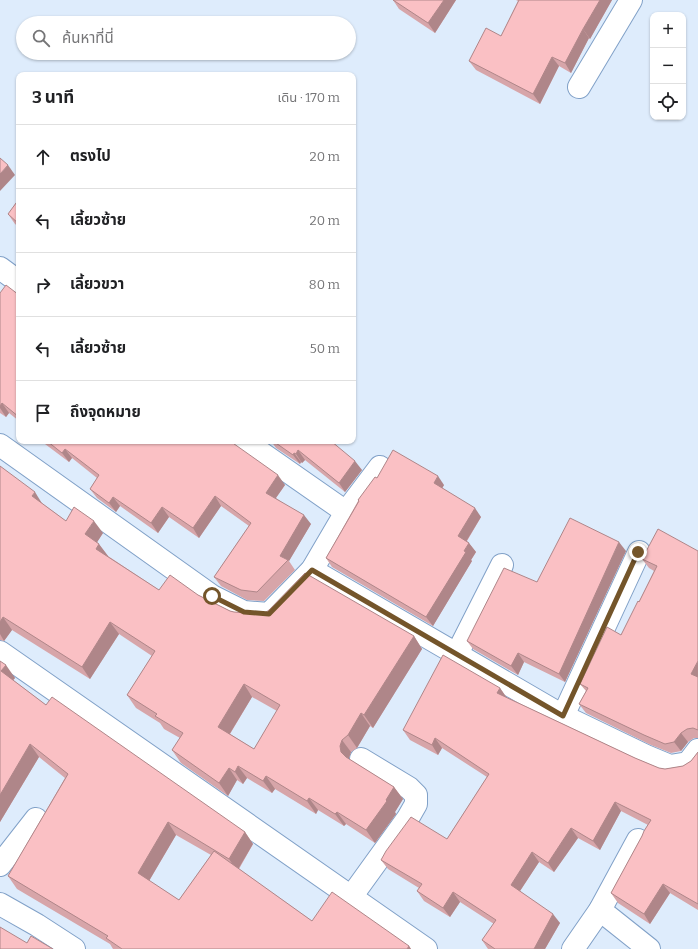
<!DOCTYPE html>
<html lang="th">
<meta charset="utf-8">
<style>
:root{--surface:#fff;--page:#f6f6f6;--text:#202124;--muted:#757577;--line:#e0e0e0}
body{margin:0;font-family:Bitter,"Noto Sans Thai",serif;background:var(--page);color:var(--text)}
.controls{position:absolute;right:12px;top:12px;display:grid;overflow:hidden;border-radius:8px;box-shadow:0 1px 3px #0004}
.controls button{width:36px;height:36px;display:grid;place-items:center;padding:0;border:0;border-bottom:1px solid var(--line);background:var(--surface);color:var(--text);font:20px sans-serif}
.stop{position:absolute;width:12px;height:12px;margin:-9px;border:3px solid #74552a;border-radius:50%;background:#fff}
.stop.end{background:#74552a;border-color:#fff;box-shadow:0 1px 4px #0008}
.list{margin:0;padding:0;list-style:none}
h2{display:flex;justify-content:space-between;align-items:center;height:52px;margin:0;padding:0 16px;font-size:17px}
h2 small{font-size:13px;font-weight:400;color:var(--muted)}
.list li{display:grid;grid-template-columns:26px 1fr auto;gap:12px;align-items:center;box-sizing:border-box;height:64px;padding:0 16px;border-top:1px solid var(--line)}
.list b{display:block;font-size:15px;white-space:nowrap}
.list em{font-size:13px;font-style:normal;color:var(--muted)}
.icon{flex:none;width:22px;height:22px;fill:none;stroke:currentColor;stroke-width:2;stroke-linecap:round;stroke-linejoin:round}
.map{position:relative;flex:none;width:698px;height:949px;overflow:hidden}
.search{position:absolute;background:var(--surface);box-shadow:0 1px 3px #0004;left:16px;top:16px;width:340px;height:44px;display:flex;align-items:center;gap:10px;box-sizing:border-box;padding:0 14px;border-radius:22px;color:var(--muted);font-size:15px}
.panel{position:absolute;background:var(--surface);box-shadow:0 1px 3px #0004;left:16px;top:72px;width:340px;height:372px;border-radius:8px}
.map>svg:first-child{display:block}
</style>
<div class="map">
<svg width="698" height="949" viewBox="0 0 698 949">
<rect width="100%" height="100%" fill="#deecfc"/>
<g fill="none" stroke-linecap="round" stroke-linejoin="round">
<g stroke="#81a1c8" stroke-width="24">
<g id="minor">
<path d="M 579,87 L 631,0"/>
<path d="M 0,268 L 19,282"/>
<path d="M 244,441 L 346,512"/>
<path d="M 0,445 L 212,596 L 244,612 L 269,614 L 312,570 L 346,512 L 380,467"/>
<path d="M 312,570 L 563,716 L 646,756 L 670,766 L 688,763 L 698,750"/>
<path d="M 0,652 L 426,949"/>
<path d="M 457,654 L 502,565"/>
<path d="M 563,716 L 639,552"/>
<path d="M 0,865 L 36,819"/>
<path d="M 351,897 L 408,818 L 416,804 L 416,795 L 409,788 L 361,759"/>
<path d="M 0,904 L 37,925 L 74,949"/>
<path d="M 600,910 L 649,949"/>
<path d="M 573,949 L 600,910 L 638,840"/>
</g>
</g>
<use href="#minor" stroke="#fff" stroke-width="22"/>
</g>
<g fill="#d7a5a9" fill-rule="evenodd">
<path d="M 393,0 L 456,0 L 435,33 L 399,9 Z"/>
<path d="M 516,0 L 612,0 L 590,39 L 589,38 L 571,73 L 559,66 L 540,104 L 476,70 L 469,61 L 501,36 L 518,1 Z"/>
<path d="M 19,199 L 19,227 L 15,224 L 8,214 Z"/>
<path d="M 0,293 L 19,295 L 19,421 L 9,413 L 6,417 L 0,413 Z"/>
<path d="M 41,441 L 230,441 L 285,485 L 276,498 L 311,524 L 289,561 L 295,570 L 264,601 L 247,600 L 221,586 L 214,577 L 249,526 L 221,506 L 199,538 L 169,517 L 158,533 L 120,506 L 116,512 L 97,498 L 90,489 L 97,478 L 72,458 L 69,462 Z"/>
<path d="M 271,441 L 331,441 L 362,470 L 345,492 L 305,460 L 302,463 L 301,462 L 300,464 L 276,448 Z"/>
<path d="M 0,466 L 43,504 L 66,521 L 103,533 L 97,542 L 108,556 L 159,590 L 198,595 L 230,611 L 234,612 L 414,636 L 422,649 L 373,728 L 370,726 L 357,748 L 351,752 L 349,758 L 349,759 L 394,787 L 403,799 L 395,812 L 396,814 L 375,843 L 346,824 L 344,826 L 318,810 L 316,814 L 275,789 L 272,793 L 247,778 L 243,784 L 237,780 L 228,796 L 181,763 L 172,750 L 180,738 L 164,729 L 160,723 L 136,708 L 127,695 L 152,656 L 119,634 L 90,679 L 12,630 L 4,641 L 0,640 ZM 252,697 L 277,711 L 254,749 L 230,734 Z"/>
<path d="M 377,478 L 444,485 L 442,488 L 481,517 L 467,541 L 476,552 L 471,560 L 472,561 L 433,626 L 332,567 L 326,558 L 358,501 L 358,500 Z"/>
<path d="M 626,551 L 565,682 L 524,662 L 518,675 L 473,649 L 467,641 L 537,582 Z"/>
<path d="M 698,551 L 698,738 L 694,738 L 688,742 L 681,751 L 671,753 L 651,745 L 586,713 L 579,704 L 586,691 L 580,684 L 621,635 L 639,602 L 654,571 L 649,568 L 642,559 Z"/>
<path d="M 0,661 L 15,678 L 13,680 L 46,705 L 245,832 L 253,844 L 239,869 L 312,921 L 409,946 L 411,949 L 113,949 L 110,944 L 17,889 L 8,876 L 65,778 L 39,757 L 0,822 ZM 176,835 L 211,855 L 179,900 L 149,881 Z"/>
<path d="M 500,688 L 506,697 L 635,758 L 659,768 L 665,769 L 683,766 L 691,761 L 698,752 L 698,910 L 670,893 L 650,924 L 618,903 L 611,893 L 642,836 L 648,825 L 621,811 L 600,850 L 578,838 L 554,872 L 539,862 L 520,891 L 560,923 L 545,949 L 488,949 L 482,940 L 494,924 L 460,902 L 450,917 L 424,901 L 417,891 L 419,888 L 388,869 L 381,860 L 447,839 L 487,777 L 442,748 L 438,755 L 410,740 L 403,730 Z"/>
</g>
<g fill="#af8689">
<path d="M 444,0 L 456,0 L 435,33 L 428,23 Z"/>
<path d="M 600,0 L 612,0 L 590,39 L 583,29 Z"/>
<path d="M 583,29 L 589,38 L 571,73 L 565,63 Z"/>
<path d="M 552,57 L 559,66 L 540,104 L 533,94 Z"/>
<path d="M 8,165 L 15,175 L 0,191 L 0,174 Z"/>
<path d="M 2,403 L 9,413 L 6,417 L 0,408 L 0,406 Z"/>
<path d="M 65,449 L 72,458 L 69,462 L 62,453 Z"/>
<path d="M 298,450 L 305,460 L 302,463 L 296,454 Z"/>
<path d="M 294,453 L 301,462 L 300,464 L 293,455 Z"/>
<path d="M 355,461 L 362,470 L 345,492 L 339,483 Z"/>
<path d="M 278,475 L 285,485 L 273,502 L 266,493 Z"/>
<path d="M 438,476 L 444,485 L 440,492 L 434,483 Z"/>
<path d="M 35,492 L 43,505 L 32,496 Z"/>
<path d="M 215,496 L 221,506 L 199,538 L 193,528 Z"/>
<path d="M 113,497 L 120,506 L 116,512 L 109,503 Z"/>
<path d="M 162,507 L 169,517 L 158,533 L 151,523 Z"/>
<path d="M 475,508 L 481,517 L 464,545 L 458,536 Z"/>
<path d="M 304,515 L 311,524 L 289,561 L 288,560 L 280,556 Z"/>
<path d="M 94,521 L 103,533 L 94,547 L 85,534 Z"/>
<path d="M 619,542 L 626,551 L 565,682 L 559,674 Z"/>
<path d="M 469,543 L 476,552 L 471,560 L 472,561 L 433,626 L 426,617 Z"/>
<path d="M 99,544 L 108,556 L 105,561 L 96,549 Z"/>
<path d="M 3,617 L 12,630 L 4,641 L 0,634 L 0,622 Z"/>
<path d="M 110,622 L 119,634 L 90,679 L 82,667 Z"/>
<path d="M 414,636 L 422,649 L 373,728 L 364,715 Z"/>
<path d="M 518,653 L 524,662 L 518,675 L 511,666 Z"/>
<path d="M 698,661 L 698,683 L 691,674 Z"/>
<path d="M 6,665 L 15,678 L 10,684 L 1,671 Z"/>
<path d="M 244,684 L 252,697 L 226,740 L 218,727 Z"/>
<path d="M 500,688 L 507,698 L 497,693 Z"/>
<path d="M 361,713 L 370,726 L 357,748 L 348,735 Z"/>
<path d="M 681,733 L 688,742 L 681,751 L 674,742 Z"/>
<path d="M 435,738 L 442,748 L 438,755 L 432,745 Z"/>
<path d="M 342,740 L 351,752 L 349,758 L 350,765 L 341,752 L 340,746 Z"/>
<path d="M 30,744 L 39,757 L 0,822 L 0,795 Z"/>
<path d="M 238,766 L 247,778 L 243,784 L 235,772 Z"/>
<path d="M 229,768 L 237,780 L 228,796 L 219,783 Z"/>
<path d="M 266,776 L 275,789 L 272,793 L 263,781 Z"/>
<path d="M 394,787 L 403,799 L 395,812 L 396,814 L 375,843 L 366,830 Z"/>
<path d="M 309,798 L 318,810 L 316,814 L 307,801 Z"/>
<path d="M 615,802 L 621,811 L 600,850 L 593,841 Z"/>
<path d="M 337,812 L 346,824 L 344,826 L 335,814 Z"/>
<path d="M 168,822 L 176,835 L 146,886 L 138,873 Z"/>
<path d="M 571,828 L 578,838 L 554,872 L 548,863 Z"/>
<path d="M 245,832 L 253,844 L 237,871 L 229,859 Z"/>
<path d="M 532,852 L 539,862 L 518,894 L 511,885 Z"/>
<path d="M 663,884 L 670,893 L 650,924 L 644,914 Z"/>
<path d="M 453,892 L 460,902 L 450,917 L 443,908 Z"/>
<path d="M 553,914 L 560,923 L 545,949 L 534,949 Z"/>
<path d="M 409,946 L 411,949 L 407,949 Z"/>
</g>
<g fill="#fac0c4" stroke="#af8689" fill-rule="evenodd">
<path d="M 393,0 L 444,0 L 428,23 Z"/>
<path d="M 519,0 L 600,0 L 583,29 L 565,63 L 552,57 L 533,94 L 469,61 L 486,28 L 501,36 Z"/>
<path d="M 0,158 L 8,165 L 0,174 Z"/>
<path d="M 19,199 L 19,224 L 8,214 Z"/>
<path d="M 6,285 L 19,295 L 19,417 L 2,403 L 0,406 L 0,293 Z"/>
<path d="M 47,441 L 230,441 L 278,475 L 266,493 L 304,515 L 280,556 L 288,560 L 257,592 L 241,590 L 214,577 L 251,523 L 215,496 L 193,528 L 162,507 L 151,523 L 113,497 L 109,503 L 90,489 L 99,475 L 65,449 L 62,453 Z"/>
<path d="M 273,441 L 331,441 L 355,461 L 339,483 L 298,450 L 296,454 L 294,453 L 293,455 Z"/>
<path d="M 393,450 L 438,476 L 434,483 L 475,508 L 458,536 L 469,543 L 464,551 L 466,552 L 426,617 L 326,558 L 359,501 L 358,500 L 375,477 L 377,478 Z"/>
<path d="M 0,466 L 35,492 L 32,496 L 66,521 L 74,507 L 94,521 L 85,534 L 99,544 L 96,549 L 159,590 L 170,575 L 198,595 L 230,611 L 234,612 L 260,614 L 265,613 L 269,610 L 305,573 L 414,636 L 364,715 L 361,713 L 348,735 L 342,740 L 340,746 L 341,752 L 346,757 L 394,787 L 386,800 L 387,801 L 366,830 L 337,812 L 335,814 L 309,798 L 307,801 L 266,776 L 263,781 L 238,766 L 235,772 L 229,768 L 219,783 L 172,750 L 183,733 L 155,716 L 157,714 L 127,695 L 155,651 L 110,622 L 82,667 L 3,617 L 0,622 ZM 244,684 L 280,705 L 254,749 L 218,727 Z"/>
<path d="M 570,518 L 619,542 L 559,674 L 518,653 L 511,666 L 467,641 L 504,568 L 537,582 Z"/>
<path d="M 658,529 L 698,551 L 698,661 L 691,674 L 698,677 L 698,730 L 693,728 L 687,729 L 681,733 L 674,742 L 665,744 L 644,735 L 579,704 L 588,688 L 580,684 L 607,627 L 621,635 L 638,601 L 639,602 L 657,566 L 642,559 Z"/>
<path d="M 443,655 L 500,688 L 497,693 L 635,758 L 659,768 L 665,769 L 683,766 L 691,761 L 698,752 L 698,904 L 663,884 L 644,914 L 611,893 L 642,836 L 644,831 L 651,820 L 615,802 L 593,841 L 571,828 L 548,863 L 532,852 L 511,885 L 553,914 L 534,949 L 495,949 L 482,940 L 496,920 L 453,892 L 443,908 L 417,891 L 422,884 L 381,860 L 386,851 L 411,817 L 447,839 L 489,774 L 435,738 L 432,745 L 403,730 Z"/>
<path d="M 0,661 L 6,665 L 1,671 L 46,705 L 52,697 L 245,832 L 229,859 L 168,822 L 138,873 L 179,900 L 214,851 L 312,921 L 332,892 L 409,946 L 407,949 L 122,949 L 106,938 L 108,936 L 8,876 L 68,774 L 30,744 L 0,795 Z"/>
<path d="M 0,927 L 27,943 L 31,936 L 53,949 L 0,949 Z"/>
</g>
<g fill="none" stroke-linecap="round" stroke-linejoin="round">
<path stroke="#74552a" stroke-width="5" d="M 212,596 L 244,612 L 269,614 L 312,570 L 563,716 L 638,552"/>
</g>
</svg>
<div class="controls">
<button>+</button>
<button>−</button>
<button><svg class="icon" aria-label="locate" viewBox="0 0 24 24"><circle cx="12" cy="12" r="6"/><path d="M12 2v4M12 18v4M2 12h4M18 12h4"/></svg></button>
</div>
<div class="stop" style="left:212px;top:596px"></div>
<div class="stop end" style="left:638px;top:552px"></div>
<div class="search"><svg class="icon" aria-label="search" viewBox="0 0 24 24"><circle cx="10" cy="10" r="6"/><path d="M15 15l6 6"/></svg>ค้นหาที่นี่</div>
<section class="panel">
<h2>3 นาที<small>เดิน · 170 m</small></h2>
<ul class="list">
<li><svg class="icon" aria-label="ahead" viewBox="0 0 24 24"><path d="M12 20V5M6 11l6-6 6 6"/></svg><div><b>ตรงไป</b></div><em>20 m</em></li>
<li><svg class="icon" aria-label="left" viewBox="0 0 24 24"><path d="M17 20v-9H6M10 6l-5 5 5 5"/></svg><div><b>เลี้ยวซ้าย</b></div><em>20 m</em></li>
<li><svg class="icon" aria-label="right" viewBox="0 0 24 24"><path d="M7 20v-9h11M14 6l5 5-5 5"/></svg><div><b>เลี้ยวขวา</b></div><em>80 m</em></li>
<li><svg class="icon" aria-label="left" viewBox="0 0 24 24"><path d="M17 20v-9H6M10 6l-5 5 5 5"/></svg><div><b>เลี้ยวซ้าย</b></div><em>50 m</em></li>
<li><svg class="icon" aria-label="arrive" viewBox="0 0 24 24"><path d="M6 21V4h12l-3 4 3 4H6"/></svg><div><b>ถึงจุดหมาย</b></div></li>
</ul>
</section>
</div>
